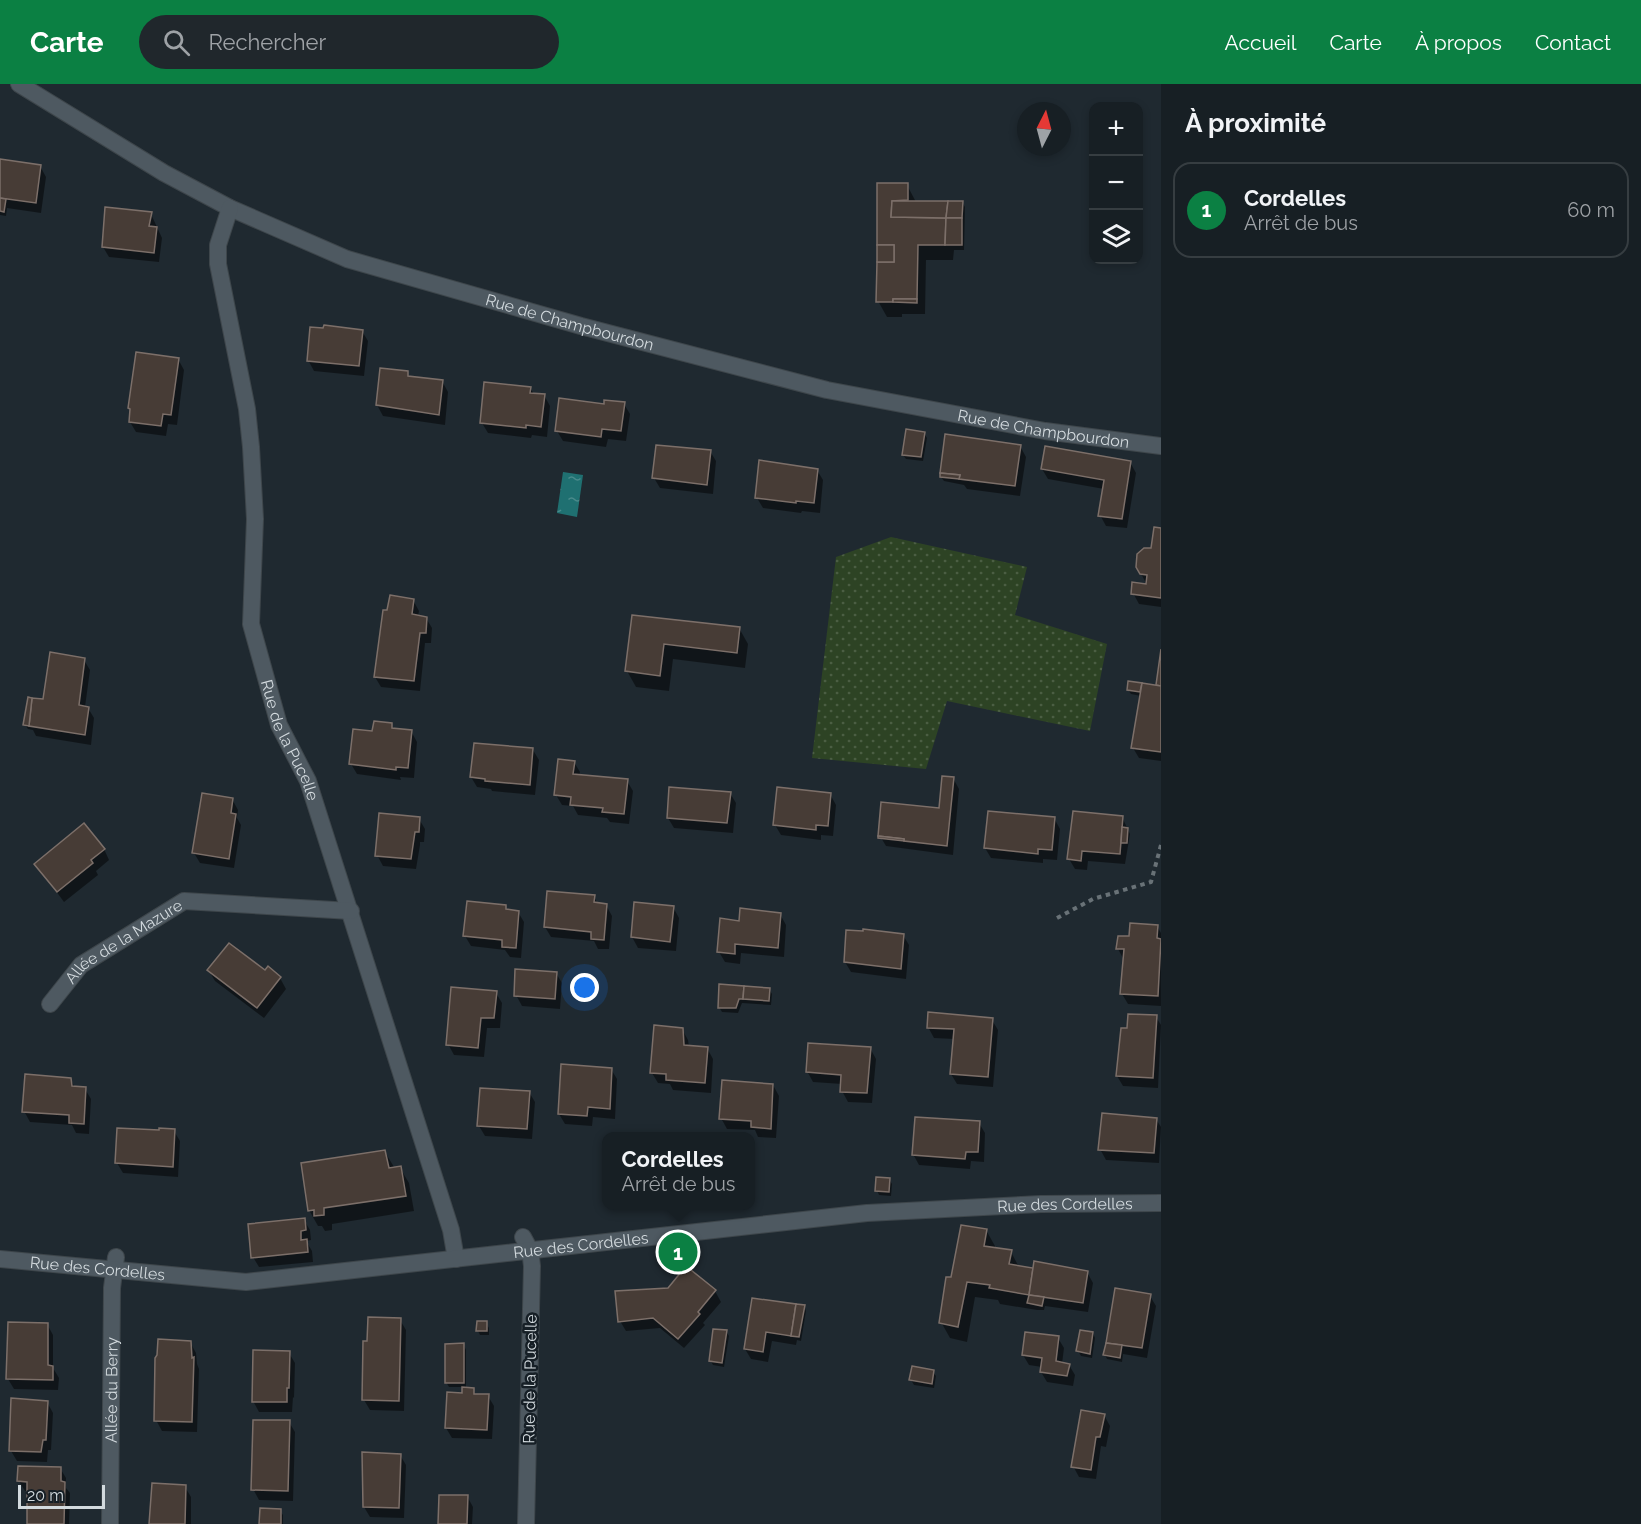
<!DOCTYPE html>
<html lang="fr">
<meta charset="utf-8">
<style>
:root{--surface:#171f24;--page:#20272c;--text:#f1f3f6;--muted:#9ea2a6;--line:#363d41;--accent:#0b8043}
body{margin:0;font-family:Raleway,sans-serif;background:var(--page);color:var(--text)}
.controls{position:absolute;right:18px;top:18px;display:grid;overflow:hidden;border-radius:12px;box-shadow:0 3px 9px #0003}
.controls button{width:54px;height:54px;display:grid;place-items:center;padding:0;border:0;border-bottom:2px solid var(--line);background:var(--surface);color:var(--text);font:30px sans-serif}
.compass{position:absolute;left:1017px;top:18px;width:54px;height:54px;border-radius:50%;background:var(--surface);box-shadow:0 3px 9px #0003;rotate:6deg}
.scale{position:absolute;left:18px;bottom:15px;width:87px;box-sizing:border-box;padding-left:6px;border:3px solid #d3dade;border-top:0;font-size:16px;line-height:21px;white-space:nowrap;color:#d3dade;-webkit-text-stroke:4px #161f26;paint-order:stroke}
.you{position:absolute;left:585px;top:904px;width:21px;height:21px;margin:-15px;border:4px solid #fff;border-radius:50%;background:#1a73e8;box-shadow:0 0 0 9px #1a73e833}
.badge{display:grid;place-items:center;width:39px;height:39px;border-radius:50%;background:var(--accent);color:#fff;font-size:20px;font-weight:700}
.pin{position:absolute;translate:-50% -50%;border:3px solid #fff;box-shadow:0 2px 6px #0006}
.popup{position:absolute;left:602px;top:1048px;width:153px;height:78px;box-sizing:border-box;display:grid;place-content:center;border-radius:12px;background:var(--surface);filter:drop-shadow(0 2px 4px #0005);font-size:20px;white-space:nowrap;color:var(--muted)}
.popup b{font-size:22px;color:var(--text)}
.popup::after{content:'';position:absolute;left:50%;top:100%;margin-left:-12px;border:12px solid transparent;border-top-color:var(--surface)}
.list{margin:0;padding:0;list-style:none}
h2{display:flex;justify-content:space-between;align-items:center;height:78px;margin:0;padding:0 24px;font-size:26px}
h2 small{font-size:20px;font-weight:400;color:var(--muted)}
.list li{display:grid;grid-template-columns:39px 1fr auto;gap:18px;align-items:center;box-sizing:border-box;height:96px;margin:0 12px 12px;padding:0 12px;border:2px solid var(--line);border-radius:18px}
.list b{display:block;font-size:22px;white-space:nowrap}
.list p{margin:0;font-size:20px;white-space:nowrap;color:var(--muted)}
.list em{font-size:20px;font-style:normal;color:var(--muted)}
.icon{flex:none;width:33px;height:33px;fill:none;stroke:currentColor;stroke-width:2;stroke-linecap:round;stroke-linejoin:round}
.map{position:relative;flex:none;width:1161px;height:1440px;overflow:hidden}
header{display:flex;align-items:center;gap:36px;box-sizing:border-box;height:84px;padding:0 30px;background:var(--accent);color:#fff}
header strong{font-size:28px}
nav{display:flex;gap:33px;margin-inline-start:auto;font-size:21px}
.search{width:420px;height:54px;background:var(--page);display:flex;align-items:center;gap:15px;box-sizing:border-box;padding:0 21px;border-radius:33px;color:var(--muted);font-size:22px}
main{display:flex}
aside{flex:1;background:var(--surface)}
.map>svg:first-child{display:block}
</style>
<header>
<strong>Carte</strong>
<div class="search"><svg class="icon" aria-label="search" viewBox="0 0 24 24"><circle cx="10" cy="10" r="6"/><path d="M15 15l6 6"/></svg>Rechercher</div>
<nav><a>Accueil</a><a>Carte</a><a>À propos</a><a>Contact</a></nav>
</header>
<main>
<div class="map">
<svg width="1161" height="1440" viewBox="0 0 1161 1440">
<defs>
<pattern id="green-dots" width="8" height="8" patternUnits="userSpaceOnUse" patternTransform="scale(1.5)"><rect width="8" height="8" fill="#2d4324"/><path d="M2 2h.1M6 6h.1" fill="none" stroke="#4b5e43" stroke-width="1.8" stroke-linecap="round"/></pattern>
<pattern id="water-ripples" width="26" height="14" patternUnits="userSpaceOnUse" patternTransform="scale(1.5)"><rect width="26" height="14" fill="#1f7071"/><path d="M2 4q2-2 4 0t4 0M15 11q2-2 4 0t4 0" fill="none" stroke="#498a8b"/></pattern>
</defs>
<rect width="100%" height="100%" fill="#1f2930"/>
<path fill="url(#green-dots)" d="M 891,453 L 1027,483 L 1015,531 L 1107,560 L 1090,647 L 947,617 L 926,685 L 812,674 L 836,473 Z"/>
<path fill="url(#water-ripples)" d="M 563,388 L 583,391 L 577,433 L 557,429 Z"/>
<g fill="#0007">
<path d="M 0,76 L 40,82 L 46,93 L 41,129 L 7,124 L 6,132 L 0,131 Z"/>
<path d="M 879,100 L 907,101 L 916,118 L 962,118 L 965,123 L 964,166 L 954,166 L 953,176 L 926,176 L 925,230 L 902,230 L 902,233 L 887,233 L 878,217 Z"/>
<path d="M 151,130 L 162,154 L 159,178 L 109,173 L 103,163 Z"/>
<path d="M 362,247 L 368,257 L 364,292 L 314,287 L 308,276 Z"/>
<path d="M 178,275 L 184,286 L 177,341 L 168,340 L 166,352 L 136,348 L 130,338 Z"/>
<path d="M 407,288 L 410,294 L 442,297 L 448,308 L 445,341 L 383,332 L 377,321 Z"/>
<path d="M 530,304 L 534,310 L 544,311 L 550,322 L 547,353 L 532,351 L 531,354 L 488,349 L 482,339 Z"/>
<path d="M 624,320 L 630,330 L 626,357 L 608,355 L 606,363 L 563,357 L 557,347 L 605,322 Z"/>
<path d="M 924,349 L 927,354 L 923,377 L 906,375 L 903,371 Z"/>
<path d="M 1020,362 L 1026,373 L 1020,412 L 967,405 L 964,401 L 944,397 L 941,393 Z"/>
<path d="M 710,367 L 716,377 L 713,410 L 660,404 L 654,394 Z"/>
<path d="M 1130,378 L 1136,389 L 1127,444 L 1106,442 L 1100,431 L 1104,405 L 1048,395 L 1042,385 Z"/>
<path d="M 817,386 L 823,396 L 820,429 L 802,427 L 801,429 L 763,424 L 757,414 Z"/>
<path d="M 1161,446 L 1161,523 L 1139,520 L 1133,509 L 1147,501 L 1137,482 L 1153,466 Z"/>
<path d="M 413,516 L 419,527 L 418,532 L 426,534 L 432,544 L 431,559 L 425,559 L 420,607 L 381,603 L 375,593 Z"/>
<path d="M 633,533 L 739,544 L 748,560 L 745,584 L 673,575 L 669,607 L 636,603 L 627,587 Z"/>
<path d="M 84,576 L 90,586 L 85,623 L 88,624 L 94,634 L 91,661 L 36,652 L 33,646 L 28,645 L 25,641 L 44,616 Z"/>
<path d="M 1161,576 L 1161,677 L 1139,674 L 1133,664 L 1141,612 L 1131,610 L 1128,606 L 1129,599 L 1157,603 Z"/>
<path d="M 391,640 L 394,645 L 411,647 L 417,658 L 414,694 L 400,693 L 401,696 L 357,690 L 351,680 L 374,649 Z"/>
<path d="M 533,666 L 539,676 L 535,711 L 492,707 L 491,705 L 477,703 L 471,693 Z"/>
<path d="M 574,678 L 580,688 L 579,692 L 627,697 L 633,707 L 629,740 L 610,738 L 607,734 L 578,731 L 573,722 L 562,721 L 556,711 Z"/>
<path d="M 953,694 L 959,705 L 953,771 L 886,762 L 880,752 L 940,725 Z"/>
<path d="M 730,709 L 736,719 L 733,749 L 674,744 L 668,734 Z"/>
<path d="M 830,710 L 836,721 L 833,752 L 821,751 L 821,756 L 781,751 L 775,741 Z"/>
<path d="M 232,715 L 238,726 L 237,734 L 241,741 L 234,784 L 200,779 L 194,769 Z"/>
<path d="M 1122,733 L 1130,750 L 1125,780 L 1088,777 L 1087,786 L 1075,785 L 1069,775 Z"/>
<path d="M 1054,734 L 1060,745 L 1057,776 L 1043,775 L 1043,779 L 991,774 L 985,764 Z"/>
<path d="M 419,735 L 425,745 L 424,758 L 420,758 L 420,761 L 416,785 L 383,782 L 377,771 Z"/>
<path d="M 104,765 L 109,776 L 96,787 L 98,791 L 64,818 L 36,780 Z"/>
<path d="M 594,813 L 598,820 L 606,821 L 612,832 L 609,865 L 598,865 L 594,857 L 551,853 L 545,843 Z"/>
<path d="M 505,822 L 508,827 L 518,828 L 524,838 L 521,874 L 510,873 L 505,866 L 471,862 L 465,852 Z"/>
<path d="M 673,823 L 679,834 L 676,867 L 638,864 L 632,853 Z"/>
<path d="M 780,830 L 786,841 L 784,873 L 741,869 L 740,880 L 725,878 L 719,868 L 740,838 Z"/>
<path d="M 1157,842 L 1161,849 L 1161,922 L 1128,920 L 1122,910 L 1124,876 L 1118,865 L 1131,853 Z"/>
<path d="M 903,851 L 909,861 L 906,895 L 851,888 L 845,878 Z"/>
<path d="M 268,884 L 280,894 L 286,905 L 264,934 L 215,897 L 209,887 L 265,888 Z"/>
<path d="M 556,889 L 562,899 L 560,925 L 522,922 L 516,911 Z"/>
<path d="M 720,901 L 769,905 L 772,910 L 771,921 L 742,919 L 738,929 L 722,928 L 719,923 Z"/>
<path d="M 496,909 L 502,919 L 500,944 L 487,944 L 484,973 L 454,971 L 448,960 Z"/>
<path d="M 1156,933 L 1161,941 L 1158,1004 L 1123,1002 L 1117,992 L 1128,946 Z"/>
<path d="M 992,936 L 998,946 L 993,1003 L 957,1000 L 951,990 L 954,955 L 934,954 L 928,943 Z"/>
<path d="M 682,945 L 688,956 L 689,963 L 707,964 L 713,975 L 711,1009 L 673,1006 L 670,1000 L 658,999 L 652,989 Z"/>
<path d="M 870,964 L 876,975 L 872,1019 L 848,1018 L 842,1007 L 842,1000 L 813,998 L 807,987 Z"/>
<path d="M 611,985 L 617,995 L 615,1035 L 593,1033 L 592,1042 L 565,1040 L 559,1030 Z"/>
<path d="M 71,996 L 75,1004 L 85,1005 L 91,1015 L 89,1050 L 76,1049 L 72,1041 L 30,1038 L 24,1027 Z"/>
<path d="M 773,1001 L 779,1012 L 776,1054 L 758,1053 L 755,1046 L 727,1045 L 721,1034 Z"/>
<path d="M 529,1008 L 535,1018 L 532,1055 L 485,1052 L 479,1042 Z"/>
<path d="M 1156,1035 L 1161,1043 L 1159,1079 L 1106,1076 L 1100,1065 Z"/>
<path d="M 979,1039 L 985,1049 L 984,1078 L 971,1077 L 970,1085 L 919,1081 L 913,1070 Z"/>
<path d="M 174,1047 L 180,1057 L 178,1093 L 123,1089 L 117,1079 Z"/>
<path d="M 385,1068 L 394,1083 L 400,1084 L 409,1099 L 414,1127 L 332,1140 L 332,1146 L 325,1147 L 322,1142 L 318,1142 L 309,1126 Z"/>
<path d="M 889,1095 L 892,1100 L 891,1112 L 879,1111 L 877,1106 Z"/>
<path d="M 304,1136 L 310,1146 L 311,1156 L 306,1157 L 312,1167 L 313,1178 L 259,1183 L 253,1173 Z"/>
<path d="M 986,1146 L 995,1162 L 995,1165 L 1011,1168 L 1019,1183 L 1087,1188 L 1093,1199 L 1088,1228 L 1045,1222 L 1044,1226 L 1037,1226 L 1000,1220 L 998,1216 L 975,1213 L 967,1258 L 950,1254 L 941,1238 L 953,1195 Z"/>
<path d="M 686,1184 L 715,1207 L 721,1218 L 703,1239 L 705,1241 L 684,1264 L 660,1244 L 626,1247 L 620,1237 L 668,1205 Z"/>
<path d="M 1150,1212 L 1156,1222 L 1147,1274 L 1123,1270 L 1122,1278 L 1107,1275 L 1105,1271 Z"/>
<path d="M 753,1215 L 804,1222 L 806,1227 L 801,1257 L 797,1256 L 796,1261 L 772,1257 L 768,1278 L 751,1275 L 745,1265 Z"/>
<path d="M 400,1236 L 406,1246 L 404,1327 L 370,1326 L 364,1316 Z"/>
<path d="M 486,1239 L 489,1244 L 489,1251 L 480,1251 L 478,1247 Z"/>
<path d="M 47,1240 L 53,1251 L 53,1284 L 59,1294 L 58,1306 L 14,1305 L 8,1295 Z"/>
<path d="M 726,1247 L 729,1252 L 724,1283 L 713,1281 L 710,1276 Z"/>
<path d="M 1093,1249 L 1095,1254 L 1092,1274 L 1081,1272 L 1078,1267 Z"/>
<path d="M 1058,1254 L 1064,1264 L 1062,1280 L 1069,1281 L 1075,1291 L 1073,1302 L 1047,1298 L 1041,1288 L 1042,1283 L 1029,1281 L 1023,1271 Z"/>
<path d="M 190,1258 L 196,1269 L 197,1280 L 199,1285 L 197,1348 L 162,1347 L 156,1336 L 159,1272 Z"/>
<path d="M 464,1261 L 466,1266 L 466,1305 L 473,1305 L 476,1311 L 488,1312 L 494,1322 L 492,1355 L 452,1354 L 446,1344 L 463,1310 L 463,1303 L 449,1303 L 446,1298 Z"/>
<path d="M 289,1269 L 295,1279 L 294,1314 L 293,1313 L 292,1328 L 259,1328 L 253,1317 Z"/>
<path d="M 933,1288 L 936,1292 L 934,1304 L 914,1301 L 911,1296 Z"/>
<path d="M 47,1318 L 53,1329 L 51,1366 L 48,1366 L 47,1378 L 17,1377 L 11,1367 Z"/>
<path d="M 1104,1331 L 1110,1342 L 1106,1363 L 1101,1362 L 1096,1395 L 1079,1393 L 1073,1382 Z"/>
<path d="M 289,1338 L 295,1348 L 293,1417 L 259,1416 L 253,1405 Z"/>
<path d="M 400,1371 L 406,1381 L 404,1434 L 370,1433 L 364,1423 Z"/>
<path d="M 60,1384 L 66,1394 L 66,1404 L 70,1409 L 69,1440 L 29,1440 L 29,1407 L 25,1407 L 19,1397 Z"/>
<path d="M 185,1403 L 191,1413 L 191,1440 L 151,1440 Z"/>
<path d="M 467,1412 L 473,1423 L 472,1440 L 440,1440 Z"/>
<path d="M 280,1427 L 283,1431 L 283,1440 L 261,1440 Z"/>
</g>
<g fill="#473c36" stroke="#7c6f69" stroke-width="1.5">
<path d="M 0,75 L 41,81 L 36,119 L 0,114 Z"/>
<path d="M 877,99 L 908,99 L 908,116 L 892,117 L 891,133 L 946,134 L 945,161 L 918,161 L 917,215 L 893,215 L 893,218 L 876,218 L 877,178 L 894,178 L 894,161 L 877,161 Z"/>
<path d="M 0,114 L 6,115 L 4,128 L 0,127 Z"/>
<path d="M 892,117 L 948,117 L 946,134 L 891,133 Z"/>
<path d="M 948,117 L 963,117 L 962,134 L 946,134 Z"/>
<path d="M 105,123 L 152,128 L 149,142 L 157,143 L 154,169 L 102,163 Z"/>
<path d="M 946,134 L 962,134 L 962,161 L 945,161 Z"/>
<rect x="877" y="161" width="17" height="17"/>
<path d="M 893,215 L 917,215 L 917,219 L 893,218 Z"/>
<path d="M 324,241 L 363,246 L 359,282 L 307,277 L 310,243 L 323,244 Z"/>
<path d="M 136,268 L 179,274 L 171,331 L 163,330 L 161,342 L 129,338 L 130,325 L 128,324 Z"/>
<path d="M 380,284 L 408,287 L 408,292 L 443,296 L 439,331 L 376,321 Z"/>
<path d="M 484,298 L 531,303 L 530,309 L 545,310 L 541,343 L 526,341 L 526,344 L 480,339 Z"/>
<path d="M 559,314 L 604,320 L 604,316 L 625,318 L 621,347 L 602,345 L 601,353 L 555,347 Z"/>
<path d="M 906,345 L 925,348 L 921,373 L 902,371 Z"/>
<path d="M 945,350 L 1021,361 L 1015,402 L 959,395 L 960,391 L 940,389 Z"/>
<path d="M 656,361 L 711,366 L 707,401 L 652,394 Z"/>
<path d="M 1045,362 L 1131,377 L 1122,435 L 1098,432 L 1104,396 L 1041,385 Z"/>
<path d="M 759,376 L 818,385 L 814,419 L 796,417 L 796,419 L 755,414 Z"/>
<path d="M 940,389 L 960,391 L 959,395 L 940,393 Z"/>
<path d="M 1154,443 L 1161,444 L 1161,514 L 1131,510 L 1132,498 L 1146,500 L 1147,491 L 1140,490 L 1136,483 L 1137,470 L 1144,464 L 1151,464 Z"/>
<path d="M 390,511 L 414,515 L 412,530 L 427,533 L 426,549 L 420,549 L 414,597 L 374,593 L 383,526 L 387,526 Z"/>
<path d="M 632,531 L 740,543 L 737,569 L 664,560 L 660,592 L 625,587 Z"/>
<path d="M 1161,565 L 1161,602 L 1156,601 Z"/>
<path d="M 50,568 L 85,574 L 79,621 L 89,623 L 85,651 L 29,642 L 32,614 L 43,615 Z"/>
<path d="M 1128,597 L 1142,599 L 1140,608 L 1127,606 Z"/>
<path d="M 1142,599 L 1161,602 L 1161,668 L 1131,664 Z"/>
<path d="M 28,613 L 32,614 L 29,642 L 23,641 Z"/>
<path d="M 374,637 L 392,639 L 392,644 L 412,646 L 408,684 L 396,683 L 396,686 L 349,680 L 353,645 L 372,647 Z"/>
<path d="M 474,659 L 533,664 L 530,701 L 485,697 L 485,695 L 470,693 Z"/>
<path d="M 558,675 L 575,677 L 573,690 L 628,695 L 624,730 L 602,728 L 603,724 L 570,721 L 571,713 L 554,711 Z"/>
<path d="M 942,692 L 954,693 L 947,762 L 904,757 L 904,755 L 878,752 L 881,718 L 939,724 Z"/>
<path d="M 669,703 L 731,708 L 727,739 L 667,734 Z"/>
<path d="M 777,703 L 831,709 L 828,742 L 816,741 L 816,746 L 773,741 Z"/>
<path d="M 202,709 L 233,714 L 231,729 L 236,730 L 229,775 L 192,769 Z"/>
<path d="M 988,727 L 1055,733 L 1052,766 L 1038,765 L 1038,770 L 984,764 Z"/>
<path d="M 1073,727 L 1123,732 L 1120,770 L 1082,767 L 1081,777 L 1067,775 Z"/>
<path d="M 379,729 L 420,733 L 419,748 L 415,748 L 411,775 L 375,772 Z"/>
<path d="M 84,739 L 105,765 L 91,776 L 93,779 L 57,808 L 34,780 Z"/>
<path d="M 1122,743 L 1128,744 L 1127,759 L 1121,759 Z"/>
<path d="M 878,752 L 904,755 L 904,757 L 878,754 Z"/>
<path d="M 547,807 L 595,811 L 594,818 L 607,820 L 604,856 L 591,855 L 591,848 L 544,843 Z"/>
<path d="M 467,817 L 506,821 L 506,825 L 519,827 L 516,864 L 502,863 L 502,856 L 463,852 Z"/>
<path d="M 634,818 L 674,822 L 670,858 L 631,853 Z"/>
<path d="M 740,824 L 781,829 L 778,864 L 735,860 L 735,870 L 717,868 L 720,834 L 739,837 Z"/>
<path d="M 1130,839 L 1158,841 L 1157,854 L 1161,855 L 1158,912 L 1120,910 L 1124,865 L 1116,865 L 1118,852 L 1129,852 Z"/>
<path d="M 863,845 L 904,850 L 901,885 L 844,878 L 846,846 L 863,847 Z"/>
<path d="M 229,859 L 265,886 L 268,882 L 281,893 L 257,924 L 207,886 Z"/>
<path d="M 515,885 L 557,888 L 555,915 L 514,912 Z"/>
<path d="M 719,900 L 744,902 L 743,915 L 739,915 L 736,924 L 718,924 Z"/>
<path d="M 744,902 L 770,904 L 769,917 L 743,915 Z"/>
<path d="M 451,903 L 497,907 L 494,934 L 481,934 L 478,964 L 446,961 Z"/>
<path d="M 928,928 L 993,934 L 988,993 L 950,990 L 954,945 L 927,944 Z"/>
<path d="M 1128,930 L 1157,931 L 1153,994 L 1116,992 L 1121,944 L 1127,944 Z"/>
<path d="M 654,941 L 683,944 L 684,961 L 708,963 L 705,999 L 666,996 L 666,990 L 650,989 Z"/>
<path d="M 808,959 L 871,963 L 867,1009 L 840,1008 L 841,991 L 806,988 Z"/>
<path d="M 561,980 L 612,984 L 610,1025 L 588,1023 L 587,1032 L 558,1030 Z"/>
<path d="M 25,990 L 71,994 L 72,1002 L 86,1003 L 84,1040 L 69,1039 L 69,1031 L 22,1028 Z"/>
<path d="M 722,996 L 773,1000 L 771,1045 L 751,1043 L 751,1037 L 719,1035 Z"/>
<path d="M 480,1004 L 530,1007 L 527,1045 L 477,1042 Z"/>
<path d="M 1102,1029 L 1157,1034 L 1154,1069 L 1098,1066 Z"/>
<path d="M 915,1033 L 980,1037 L 978,1068 L 966,1068 L 965,1075 L 912,1071 Z"/>
<path d="M 117,1044 L 159,1046 L 159,1044 L 175,1045 L 173,1083 L 115,1079 Z"/>
<path d="M 385,1066 L 389,1084 L 401,1082 L 406,1112 L 324,1124 L 324,1131 L 314,1132 L 314,1126 L 308,1127 L 301,1079 Z"/>
<path d="M 876,1093 L 890,1094 L 889,1108 L 875,1107 Z"/>
<path d="M 305,1134 L 306,1146 L 301,1147 L 301,1156 L 307,1155 L 308,1168 L 251,1174 L 248,1140 Z"/>
<path d="M 961,1141 L 987,1145 L 984,1162 L 1012,1166 L 1009,1180 L 1033,1184 L 1029,1211 L 989,1204 L 990,1201 L 967,1198 L 958,1243 L 939,1239 L 946,1193 L 951,1193 Z"/>
<path d="M 1034,1177 L 1088,1187 L 1083,1219 L 1029,1211 Z"/>
<path d="M 686,1182 L 716,1206 L 698,1228 L 700,1230 L 678,1255 L 653,1234 L 618,1238 L 615,1207 L 668,1204 Z"/>
<path d="M 1115,1204 L 1151,1210 L 1142,1264 L 1106,1259 Z"/>
<path d="M 1029,1211 L 1044,1213 L 1042,1222 L 1027,1219 Z"/>
<path d="M 752,1214 L 796,1220 L 791,1252 L 766,1248 L 763,1268 L 744,1265 Z"/>
<path d="M 796,1220 L 805,1221 L 799,1253 L 791,1252 Z"/>
<path d="M 368,1233 L 401,1234 L 399,1317 L 362,1316 L 363,1257 L 367,1257 Z"/>
<path d="M 477,1237 L 487,1237 L 487,1247 L 476,1247 Z"/>
<path d="M 8,1238 L 48,1239 L 48,1281 L 53,1282 L 53,1296 L 6,1295 Z"/>
<path d="M 713,1245 L 727,1246 L 722,1279 L 709,1277 Z"/>
<path d="M 1080,1246 L 1093,1248 L 1090,1270 L 1076,1267 Z"/>
<path d="M 1025,1248 L 1059,1252 L 1056,1277 L 1070,1280 L 1067,1292 L 1040,1288 L 1042,1274 L 1022,1271 Z"/>
<path d="M 158,1255 L 191,1257 L 192,1274 L 194,1273 L 192,1338 L 154,1337 L 155,1274 L 157,1271 Z"/>
<path d="M 464,1259 L 464,1299 L 445,1299 L 445,1260 Z"/>
<path d="M 1106,1259 L 1122,1261 L 1120,1274 L 1103,1271 Z"/>
<path d="M 253,1266 L 290,1267 L 289,1304 L 287,1304 L 287,1318 L 252,1318 Z"/>
<path d="M 912,1282 L 934,1286 L 932,1300 L 909,1296 Z"/>
<path d="M 462,1303 L 474,1304 L 474,1310 L 489,1310 L 487,1346 L 445,1344 L 447,1308 L 462,1309 Z"/>
<path d="M 11,1314 L 48,1317 L 46,1356 L 43,1356 L 41,1368 L 9,1367 Z"/>
<path d="M 1081,1326 L 1105,1330 L 1100,1353 L 1096,1353 L 1091,1386 L 1071,1383 Z"/>
<path d="M 253,1336 L 290,1336 L 288,1407 L 251,1406 Z"/>
<path d="M 362,1368 L 401,1370 L 399,1424 L 363,1423 Z"/>
<path d="M 18,1382 L 61,1383 L 61,1397 L 65,1398 L 64,1440 L 27,1440 L 27,1398 L 17,1397 Z"/>
<path d="M 152,1399 L 186,1401 L 185,1440 L 149,1440 Z"/>
<path d="M 439,1411 L 468,1411 L 467,1440 L 438,1440 Z"/>
<path d="M 260,1424 L 281,1425 L 281,1440 L 259,1440 Z"/>
</g>
<g fill="none" stroke-linecap="round" stroke-linejoin="round">
<g stroke="#3e464b" stroke-width="18">
<g id="minor">
<path id="s1" d="M 19,0 L 164,89 L 230,124 L 347,175 L 581,242 L 827,306 L 1045,347 L 1161,362"/>
<path id="s2" d="M 230,124 L 218,161 L 218,180 L 247,325 L 251,363 L 255,435 L 251,540 L 279,641 L 308,697 L 451,1146 L 456,1175"/>
<path id="s3" d="M 50,920 L 81,881 L 184,817 L 351,827"/>
<path d="M 523,1153 L 530,1166 L 532,1182 L 526,1440"/>
<path id="s4" d="M 110,1440 L 112,1204 L 116,1173"/>
</g>
</g>
<g stroke="#3e464b" stroke-width="18">
<g id="tertiary">
<path id="s5" d="M 0,1175 L 246,1198 L 867,1129 L 1041,1120 L 1161,1119"/>
</g>
</g>
<path stroke="#697277" stroke-width="4" stroke-dasharray="4.5 4.5" stroke-linecap="butt" d="M 1057,834 L 1093,815 L 1151,798 L 1161,761"/>
<use href="#minor" stroke="#4e5961" stroke-width="16"/>
<use href="#tertiary" stroke="#4e5961" stroke-width="16"/>
</g>
<g text-anchor="middle" dominant-baseline="central" stroke-width="5" stroke-linejoin="round" paint-order="stroke">
<g font-size="16" fill="#d3dade" stroke="#161f26">
<text stroke="none"><textPath href="#s1" startOffset="604">Rue de Champbourdon</textPath></text>
<text stroke="none"><textPath href="#s1" startOffset="1090">Rue de Champbourdon</textPath></text>
<text stroke="none"><textPath href="#s2" startOffset="544">Rue de la Pucelle</textPath></text>
<text stroke="none"><textPath href="#s3" startOffset="98">Allée de la Mazure</textPath></text>
<text stroke="none"><textPath href="#s5" startOffset="1070">Rue des Cordelles</textPath></text>
<text stroke="none"><textPath href="#s5" startOffset="584">Rue des Cordelles</textPath></text>
<text stroke="none"><textPath href="#s5" startOffset="98">Rue des Cordelles</textPath></text>
<text transform="translate(530 1295) rotate(-89)">Rue de la Pucelle</text>
<text stroke="none"><textPath href="#s4" startOffset="134">Allée du Berry</textPath></text>
</g>
</g>
</svg>
<div class="controls">
<button>+</button>
<button>−</button>
<button><svg class="icon" aria-label="layers" viewBox="0 0 24 24"><path d="M12 4l9 5-9 5-9-5zM3 14l9 5 9-5"/></svg></button>
</div>
<svg class="compass" viewBox="-18 -18 36 36"><path d="M0-13l5 13h-10z" fill="#e53935"/><path d="M0 13l5-13h-10z" fill="#9ea2a6"/></svg>
<div class="scale">20 m</div>
<div class="you"></div>
<div class="pin badge" style="left:678px;top:1168px">1</div>
<div class="popup"><b>Cordelles</b>Arrêt de bus</div>
</div>
<aside>
<h2>À proximité<small></small></h2>
<ul class="list">
<li><span class="badge">1</span><div><b>Cordelles</b><p>Arrêt de bus</p></div><em>60 m</em></li>
</ul>
</aside>
</main>
